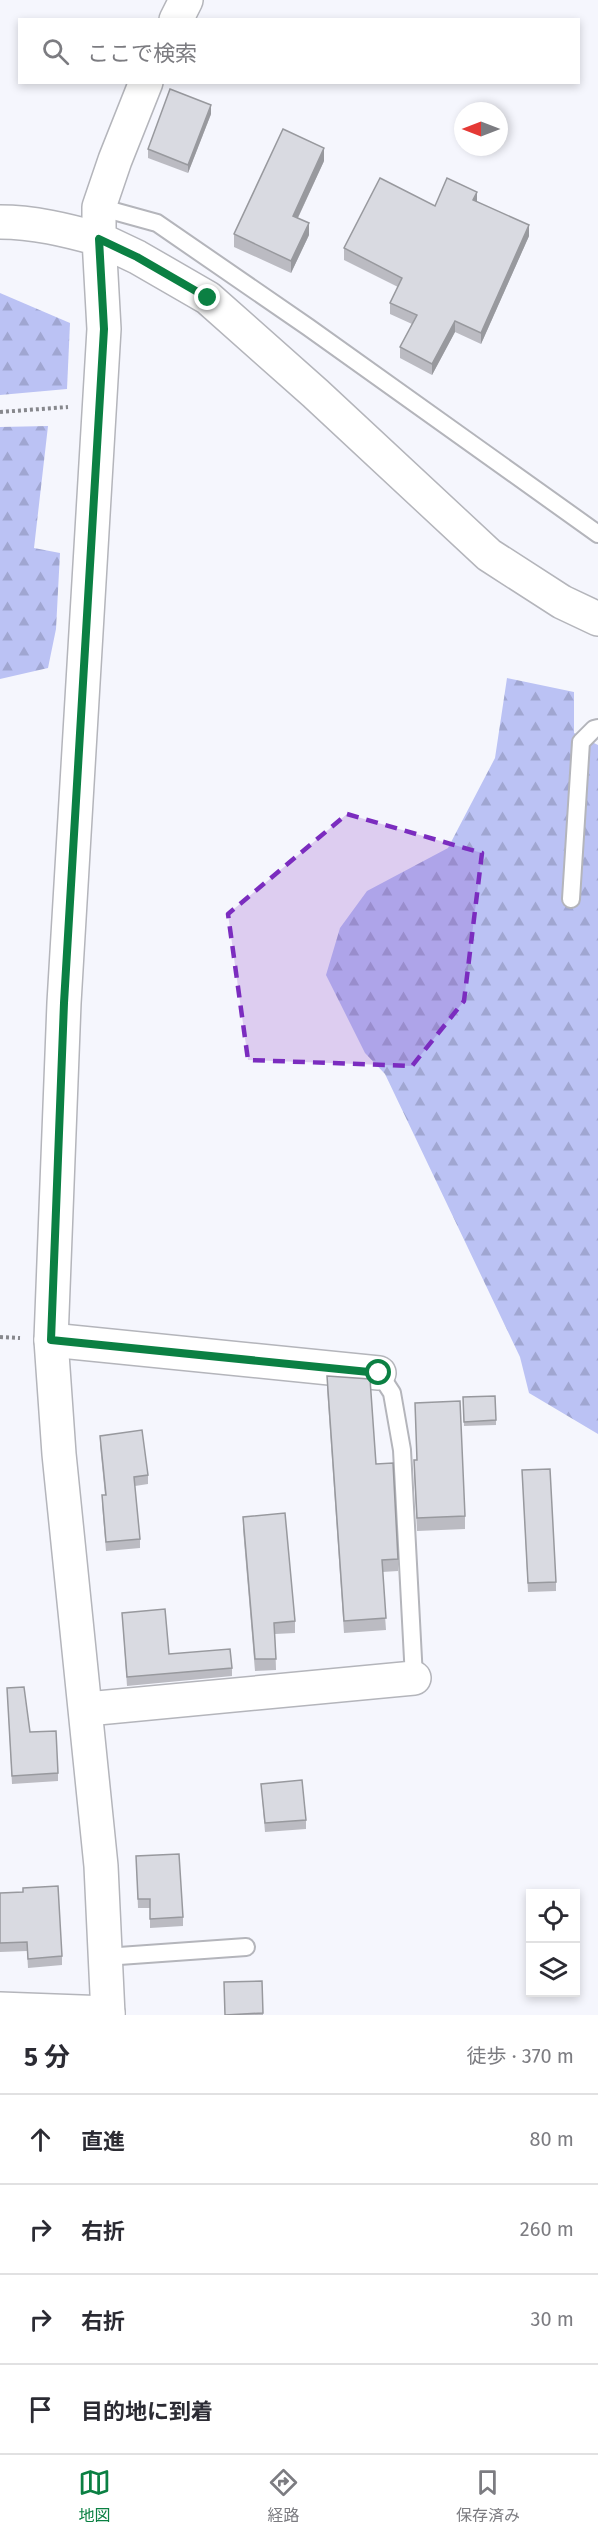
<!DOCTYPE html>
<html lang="ja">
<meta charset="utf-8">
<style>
:root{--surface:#fff;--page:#f2f2f3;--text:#2b2b33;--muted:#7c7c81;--line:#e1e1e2;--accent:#0b8043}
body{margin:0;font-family:"Fira Sans","Noto Sans JP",sans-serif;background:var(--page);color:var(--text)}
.controls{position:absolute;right:18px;bottom:18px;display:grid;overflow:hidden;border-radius:0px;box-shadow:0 3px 9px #0003}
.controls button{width:54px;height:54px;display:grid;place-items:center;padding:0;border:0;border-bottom:2px solid var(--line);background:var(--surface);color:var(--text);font:30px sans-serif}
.compass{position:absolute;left:454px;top:102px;width:54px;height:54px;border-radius:50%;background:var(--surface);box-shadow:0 3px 9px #0003;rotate:270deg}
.stop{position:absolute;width:18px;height:18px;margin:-14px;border:4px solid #0b8043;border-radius:50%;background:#fff}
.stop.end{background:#0b8043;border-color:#fff;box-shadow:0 2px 6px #0008}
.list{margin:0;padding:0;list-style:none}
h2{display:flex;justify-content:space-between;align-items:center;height:78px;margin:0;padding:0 24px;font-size:26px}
h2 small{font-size:20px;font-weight:400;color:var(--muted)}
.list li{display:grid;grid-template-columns:39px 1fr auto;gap:18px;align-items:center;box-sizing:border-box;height:90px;padding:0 24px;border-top:2px solid var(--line)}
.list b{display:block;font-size:22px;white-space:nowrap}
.list em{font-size:20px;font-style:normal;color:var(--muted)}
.icon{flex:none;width:33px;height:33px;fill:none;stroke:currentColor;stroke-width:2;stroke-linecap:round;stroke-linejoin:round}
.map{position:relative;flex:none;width:598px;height:2015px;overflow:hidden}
.search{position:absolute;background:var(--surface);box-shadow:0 3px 9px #0003;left:18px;right:18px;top:18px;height:66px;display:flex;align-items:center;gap:15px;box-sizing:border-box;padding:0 21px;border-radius:0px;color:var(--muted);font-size:22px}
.sheet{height:438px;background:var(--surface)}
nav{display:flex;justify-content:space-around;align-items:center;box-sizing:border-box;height:84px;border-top:2px solid var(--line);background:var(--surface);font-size:16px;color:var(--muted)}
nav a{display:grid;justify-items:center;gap:3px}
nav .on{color:var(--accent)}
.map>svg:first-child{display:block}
</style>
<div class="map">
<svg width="598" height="2015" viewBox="0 0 598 2015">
<defs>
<pattern id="forest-firs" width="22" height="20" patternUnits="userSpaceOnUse" patternTransform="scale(1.5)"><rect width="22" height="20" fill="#bbc2f4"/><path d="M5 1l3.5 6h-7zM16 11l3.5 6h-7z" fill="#a0a6d1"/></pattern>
</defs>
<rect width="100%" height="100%" fill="#f5f6fd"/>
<g fill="url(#forest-firs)">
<path d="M 0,293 L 70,323 L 67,389 L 0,395 Z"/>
<path d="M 48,426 L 34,548 L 60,553 L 56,629 L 48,668 L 0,679 L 0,427 Z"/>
<path d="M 507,678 L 574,692 L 574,733 L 598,745 L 598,1434 L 529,1393 L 520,1357 L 385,1074 L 365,1053 L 326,975 L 340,928 L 367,891 L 448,848 L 495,758 Z"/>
</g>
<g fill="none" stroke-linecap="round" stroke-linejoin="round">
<g stroke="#b4b5bb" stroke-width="20">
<g id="service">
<path d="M 99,207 L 157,223 L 308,327 L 598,534"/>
<path d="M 571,899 L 581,742 L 594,729 L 598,728"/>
<path d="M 379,1373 L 392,1393 L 402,1450 L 414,1678"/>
<path d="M 105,1957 L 246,1947"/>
</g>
</g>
<g stroke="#b4b5bb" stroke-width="36">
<g id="minor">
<path d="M 176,20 L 186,0"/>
<path d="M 146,82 L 115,160 L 99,207 L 99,239 L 137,257 L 208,298 L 315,393 L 489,555 L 562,602 L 598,619"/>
<path d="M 51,1340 L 379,1373"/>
<path d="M 87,1709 L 414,1678"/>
<path d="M 0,2009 L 108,2013"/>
</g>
</g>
<g stroke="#b4b5bb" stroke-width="36">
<path id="tertiary" d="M 0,222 C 34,222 66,230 99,239 L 104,329 L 64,1003 L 51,1340 L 59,1454 L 101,1866 L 108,2015"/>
</g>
<g stroke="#87888d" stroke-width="4" stroke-dasharray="3 3" stroke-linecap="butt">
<path d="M 0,412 L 68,407"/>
<path d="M 0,1337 L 20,1338"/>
</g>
<use href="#service" stroke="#fff" stroke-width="16"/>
<use href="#minor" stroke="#fff" stroke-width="33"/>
<use href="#tertiary" stroke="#fff" stroke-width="33"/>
</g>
<g fill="#bbbbc2">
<path d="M 211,114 L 188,173 L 148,158 L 148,149 Z"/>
<path d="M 324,161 L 298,218 L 309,235 L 291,273 L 234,247 L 234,234 Z"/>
<path d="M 477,202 L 529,236 L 481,344 L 455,332 L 432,375 L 400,358 L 400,347 L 412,324 L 390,314 L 390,303 L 398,287 L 344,260 L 344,248 L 435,206 Z"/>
<path d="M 327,1376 L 376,1464 L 398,1559 L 398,1571 L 382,1572 L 386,1630 L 344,1633 L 327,1388 Z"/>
<path d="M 463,1397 L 496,1420 L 496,1425 L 464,1426 Z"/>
<path d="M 415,1403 L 465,1516 L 465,1529 L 417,1531 L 414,1473 L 414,1460 L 417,1460 Z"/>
<path d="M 100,1436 L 148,1475 L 148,1484 L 135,1486 L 140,1539 L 140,1548 L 106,1551 L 102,1504 L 102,1495 L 105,1495 L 100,1445 Z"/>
<path d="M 522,1470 L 556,1582 L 556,1591 L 528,1592 Z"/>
<path d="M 243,1517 L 295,1621 L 295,1633 L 275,1634 L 276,1670 L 255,1671 L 243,1529 Z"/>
<path d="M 122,1613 L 169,1654 L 232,1668 L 232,1676 L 127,1686 Z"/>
<path d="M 7,1688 L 30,1732 L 58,1773 L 58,1781 L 12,1784 Z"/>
<path d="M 261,1784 L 306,1820 L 306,1829 L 265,1832 Z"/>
<path d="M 136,1856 L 183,1917 L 183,1926 L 150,1928 L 150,1908 L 138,1908 Z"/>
<path d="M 0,1893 L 62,1956 L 62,1965 L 28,1968 L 27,1951 L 0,1952 Z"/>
<path d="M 262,1981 L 263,2015 L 225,2015 L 224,1982 Z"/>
</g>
<g fill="#98999e">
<path d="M 211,105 L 211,114 L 188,173 L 188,165 Z"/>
<path d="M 324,148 L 324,161 L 293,228 L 293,216 Z"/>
<path d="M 477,192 L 477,203 L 473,200 Z"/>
<path d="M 309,223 L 309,235 L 291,273 L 291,261 Z"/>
<path d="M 529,225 L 529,236 L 481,344 L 481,333 Z"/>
<path d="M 455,321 L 455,332 L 432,375 L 432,364 Z"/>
</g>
<g fill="#d9dae1" stroke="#98999e" stroke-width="1.5">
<path d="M 170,89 L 211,105 L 188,165 L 148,149 Z"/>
<path d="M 283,129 L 324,148 L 293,216 L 309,223 L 291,261 L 234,234 Z"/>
<path d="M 380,178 L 435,206 L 447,178 L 477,192 L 473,200 L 529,225 L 481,333 L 455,321 L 432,364 L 400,347 L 417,315 L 390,303 L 402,278 L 344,248 Z"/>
<path d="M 327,1376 L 370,1379 L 376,1464 L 393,1463 L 398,1559 L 382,1560 L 386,1618 L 344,1621 Z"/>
<path d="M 495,1396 L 496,1420 L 464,1422 L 463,1397 Z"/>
<path d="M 460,1401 L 465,1516 L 417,1518 L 414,1460 L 417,1460 L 415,1403 Z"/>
<path d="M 142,1430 L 148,1475 L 134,1477 L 140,1539 L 106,1542 L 102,1495 L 106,1495 L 100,1436 Z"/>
<path d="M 550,1469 L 556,1582 L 528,1583 L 522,1470 Z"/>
<path d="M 285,1513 L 295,1621 L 274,1623 L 276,1659 L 255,1659 L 243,1517 Z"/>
<path d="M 165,1609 L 169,1654 L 230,1649 L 232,1668 L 127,1677 L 122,1613 Z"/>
<path d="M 24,1687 L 30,1732 L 56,1731 L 58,1773 L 12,1776 L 7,1688 Z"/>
<path d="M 302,1780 L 306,1820 L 265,1823 L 261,1784 Z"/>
<path d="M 179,1854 L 183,1917 L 150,1919 L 150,1899 L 138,1899 L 136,1856 Z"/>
<path d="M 58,1886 L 62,1956 L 28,1959 L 27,1942 L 0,1943 L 0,1893 L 23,1892 L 23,1888 Z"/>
<path d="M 262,1981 L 263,2013 L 225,2015 L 224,1982 Z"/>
</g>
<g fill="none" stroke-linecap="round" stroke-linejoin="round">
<path stroke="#0b8043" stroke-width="8" d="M 208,298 L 137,257 L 99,239 L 104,329 L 64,1003 L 51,1340 L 379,1373"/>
</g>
<path fill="#7b2cbf" fill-opacity="0.2" stroke="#7b2cbf" stroke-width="4.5" stroke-dasharray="12 8" stroke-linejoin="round" d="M 347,814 L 482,853 L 464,1001 L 412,1066 L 248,1060 L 228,914 Z"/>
</svg>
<div class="controls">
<button><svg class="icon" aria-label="locate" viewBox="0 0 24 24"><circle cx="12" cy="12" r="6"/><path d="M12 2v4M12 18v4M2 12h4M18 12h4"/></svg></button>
<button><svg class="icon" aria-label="layers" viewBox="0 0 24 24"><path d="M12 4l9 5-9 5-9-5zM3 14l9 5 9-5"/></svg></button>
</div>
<svg class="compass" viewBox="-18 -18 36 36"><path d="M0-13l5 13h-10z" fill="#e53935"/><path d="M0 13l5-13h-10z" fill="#7c7c81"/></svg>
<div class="stop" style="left:379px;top:1373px"></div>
<div class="stop end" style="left:208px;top:298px"></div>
<div class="search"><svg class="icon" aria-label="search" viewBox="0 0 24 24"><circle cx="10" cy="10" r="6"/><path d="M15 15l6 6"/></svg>ここで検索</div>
</div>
<section class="sheet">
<h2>5 分<small>徒歩 · 370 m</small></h2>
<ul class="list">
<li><svg class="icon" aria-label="ahead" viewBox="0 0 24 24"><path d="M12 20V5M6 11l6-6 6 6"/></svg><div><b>直進</b></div><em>80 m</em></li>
<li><svg class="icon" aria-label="right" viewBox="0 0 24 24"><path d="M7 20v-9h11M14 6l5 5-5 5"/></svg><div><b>右折</b></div><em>260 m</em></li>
<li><svg class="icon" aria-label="right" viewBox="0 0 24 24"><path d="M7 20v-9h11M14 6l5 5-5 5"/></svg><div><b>右折</b></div><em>30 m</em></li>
<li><svg class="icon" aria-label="arrive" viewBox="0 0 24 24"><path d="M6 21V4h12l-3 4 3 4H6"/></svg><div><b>目的地に到着</b></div></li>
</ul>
</section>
<nav>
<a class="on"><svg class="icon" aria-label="map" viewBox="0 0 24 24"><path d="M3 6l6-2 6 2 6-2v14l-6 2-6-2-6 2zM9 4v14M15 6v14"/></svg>地図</a>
<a><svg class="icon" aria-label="directions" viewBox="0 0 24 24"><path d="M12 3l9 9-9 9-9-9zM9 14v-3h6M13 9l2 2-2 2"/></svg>経路</a>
<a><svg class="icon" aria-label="saved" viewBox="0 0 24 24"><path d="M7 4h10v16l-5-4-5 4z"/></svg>保存済み</a>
</nav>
